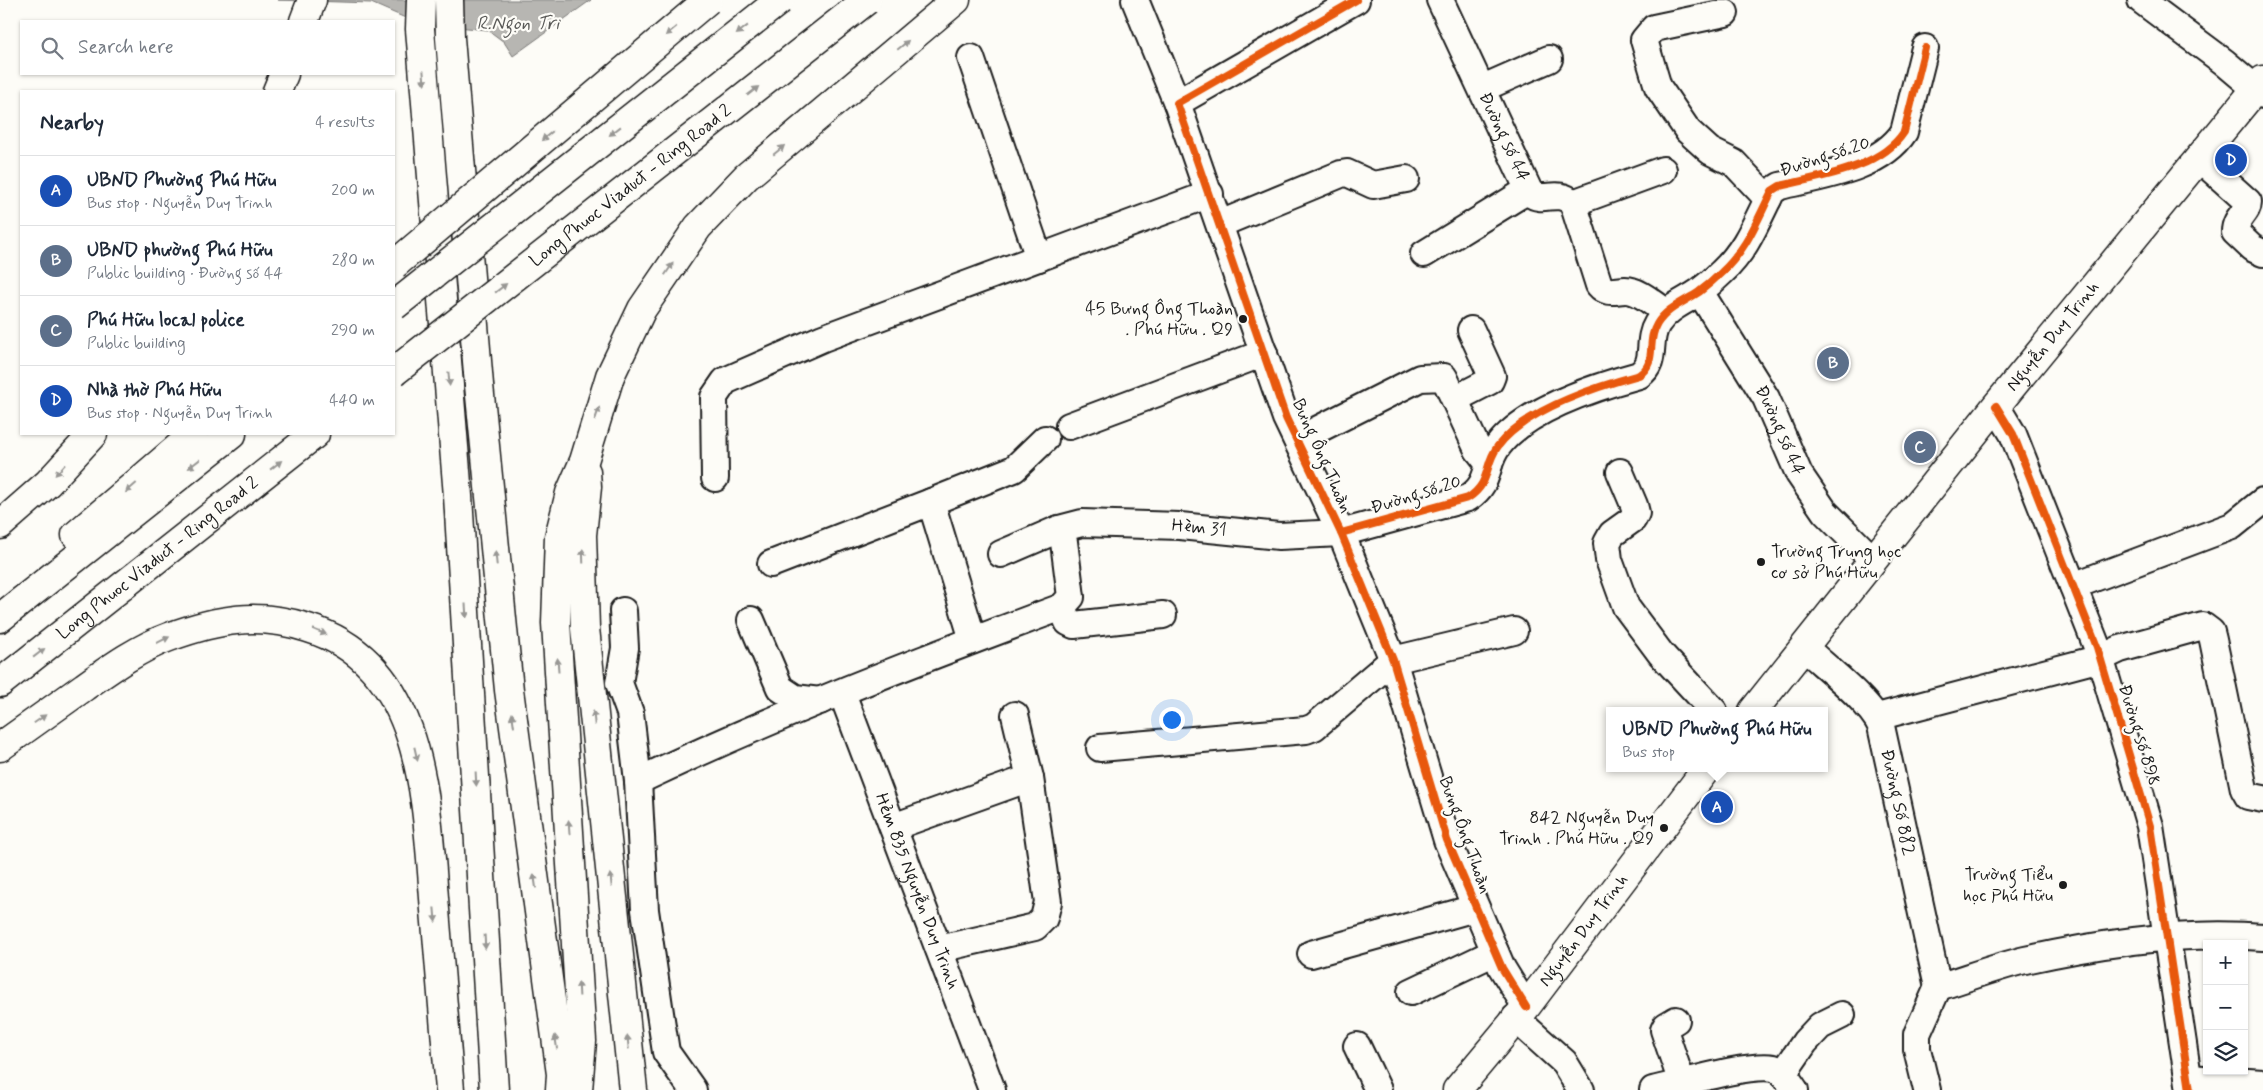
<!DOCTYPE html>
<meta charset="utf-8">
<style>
:root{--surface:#fff;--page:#f6f6f7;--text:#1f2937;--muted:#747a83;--line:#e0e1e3;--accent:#7c3aed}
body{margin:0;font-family:Mynerve,sans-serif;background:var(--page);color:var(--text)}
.controls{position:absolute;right:15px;bottom:15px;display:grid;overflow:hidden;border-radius:0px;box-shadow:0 1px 4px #0004}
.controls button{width:45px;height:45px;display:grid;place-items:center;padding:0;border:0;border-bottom:1px solid var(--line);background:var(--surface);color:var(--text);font:25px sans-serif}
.you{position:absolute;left:1171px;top:719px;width:18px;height:18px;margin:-12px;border:4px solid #fff;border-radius:50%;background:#1a73e8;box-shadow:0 0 0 8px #1a73e833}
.badge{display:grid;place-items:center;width:32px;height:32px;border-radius:50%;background:var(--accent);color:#fff;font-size:16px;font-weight:700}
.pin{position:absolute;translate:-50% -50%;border:2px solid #fff;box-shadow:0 1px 5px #0006}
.popup{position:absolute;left:1606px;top:707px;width:222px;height:65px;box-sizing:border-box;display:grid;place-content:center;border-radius:0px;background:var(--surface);filter:drop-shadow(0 1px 4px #0005);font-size:16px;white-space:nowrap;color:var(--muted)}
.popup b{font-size:19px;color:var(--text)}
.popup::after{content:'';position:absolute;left:50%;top:100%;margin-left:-10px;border:10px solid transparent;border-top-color:var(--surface)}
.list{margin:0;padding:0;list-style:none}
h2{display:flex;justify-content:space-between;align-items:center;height:65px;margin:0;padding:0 20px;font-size:21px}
h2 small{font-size:16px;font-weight:400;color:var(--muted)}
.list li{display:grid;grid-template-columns:32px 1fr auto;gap:15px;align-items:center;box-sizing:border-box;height:70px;padding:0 20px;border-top:1px solid var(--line)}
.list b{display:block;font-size:19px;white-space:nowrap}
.list p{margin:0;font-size:16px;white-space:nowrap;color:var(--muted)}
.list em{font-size:16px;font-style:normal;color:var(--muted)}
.icon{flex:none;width:28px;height:28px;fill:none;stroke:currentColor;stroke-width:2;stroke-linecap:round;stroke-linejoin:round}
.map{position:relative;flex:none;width:2263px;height:1090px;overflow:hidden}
.search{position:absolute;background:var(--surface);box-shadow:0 1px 4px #0004;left:20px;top:20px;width:375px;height:55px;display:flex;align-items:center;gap:12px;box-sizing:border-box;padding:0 18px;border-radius:0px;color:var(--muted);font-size:19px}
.panel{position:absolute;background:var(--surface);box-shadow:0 1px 4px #0004;left:20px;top:90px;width:375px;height:345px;border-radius:0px}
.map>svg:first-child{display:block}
</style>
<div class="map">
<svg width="2263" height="1090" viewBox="0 0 2263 1090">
<rect width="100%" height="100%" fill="#fdfcf7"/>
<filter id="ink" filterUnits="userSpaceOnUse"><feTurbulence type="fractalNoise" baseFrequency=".02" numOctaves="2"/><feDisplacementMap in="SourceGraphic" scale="10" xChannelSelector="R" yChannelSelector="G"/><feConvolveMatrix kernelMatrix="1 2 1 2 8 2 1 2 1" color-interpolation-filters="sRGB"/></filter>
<g filter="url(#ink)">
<path fill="#b7b6b2" stroke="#797876" d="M 278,0 L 591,0 L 513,56 L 504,42 L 488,30 L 417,23 L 371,3 Z"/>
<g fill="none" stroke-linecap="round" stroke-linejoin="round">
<g stroke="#1c1c1c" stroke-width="30">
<g id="minor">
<path d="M 1135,0 L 1177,103"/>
<path d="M 1356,0 L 1177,103 L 1286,418 L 1341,533 L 1393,660 L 1447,840 L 1502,968 L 1526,1007"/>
<path id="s1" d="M 1440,0 L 1530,193 C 1543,204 1557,188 1573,203 L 1599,285 C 1609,297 1620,287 1632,291 C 1644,294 1656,306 1666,312"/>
<path d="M 2141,0 L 2224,62 L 2263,95"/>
<path d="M 1725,13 L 1654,28 L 1644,40 L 1658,87 L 1688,131 L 1710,151 L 1734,163 L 1768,199"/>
<path d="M 971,58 L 1039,258"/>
<path d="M 1483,88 L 1549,59"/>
<path d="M 2200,159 L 2248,202 C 2248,213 2235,217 2235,232 L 2252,248 L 2263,253"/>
<path d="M 1573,203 L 1663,170"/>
<path d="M 1220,224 L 1341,174 L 1347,173 L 1373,185 L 1406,179"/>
<path d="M 1424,254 L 1528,190"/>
<path id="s2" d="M 1700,292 L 1766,398 L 1799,474 L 1825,512 L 1873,560"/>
<path d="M 1455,399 L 1490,381 L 1492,376 L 1471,330"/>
<path d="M 1996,406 L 2013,434 L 2097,647 L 2150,826 L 2190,1090"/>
<path d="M 1069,426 L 1264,353"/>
<path d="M 1297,440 L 1420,378 L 1444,377 L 1478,450 L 1489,464"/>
<path d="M 1620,472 L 1634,505 L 1636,513 L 1633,519 L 1612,534 L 1607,543 L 1609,560 L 1626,607 L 1661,654 L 1714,711"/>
<path d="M 715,478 L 714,397 L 725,381 L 823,338 L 1210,194"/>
<path d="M 931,502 L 1014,469 L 1045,439"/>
<path id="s3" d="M 1059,529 L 1082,523 L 1180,526 L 1279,536 L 1341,533 L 1468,498 C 1492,482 1483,466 1498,446 C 1526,409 1595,387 1639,375 C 1658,362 1646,342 1657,324 C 1667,308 1684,302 1699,292 C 1707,286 1715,279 1722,272 C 1747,249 1757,220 1772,191 L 1780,186 C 1821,176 1880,169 1904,132 L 1925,48"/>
<path d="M 771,564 L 931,502 L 973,640"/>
<path d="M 2073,586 L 2232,526 L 2263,501"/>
<path d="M 1062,607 L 1068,622 L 1074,625 L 1163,615"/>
<path d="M 623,611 L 625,648 L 619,683 L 630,713 L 638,781 L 645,910 L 660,1013 L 666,1052 L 693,1090"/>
<path d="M 751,620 L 780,688 L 795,698 L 820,701"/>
<path id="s4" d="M 1804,647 C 1825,667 1870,701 1881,726 L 1938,987"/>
<path id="s5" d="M 842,693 L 992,1090"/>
<path d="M 1877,717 L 2101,658 L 2120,649 L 2203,626 L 2211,632 L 2213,640 L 2244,789 L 2248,796 L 2263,799"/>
<path d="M 1100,748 L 1306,730 L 1314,727 L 1393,660 L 1514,631"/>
<path d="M 638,781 C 776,715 919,660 1062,607 L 1071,597 L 1064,542 L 1059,529 L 1001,554"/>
<path d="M 893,827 L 1030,778 L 1015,715"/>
<path d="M 939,949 L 1035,927 L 1044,918 L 1048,902 L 1030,778"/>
<path d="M 1311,954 L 1475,908"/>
<path d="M 1938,987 C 1967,978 1996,967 2025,960 C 2101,943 2185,930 2263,937"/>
<path d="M 1411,992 L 1495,952"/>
<path d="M 1515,1018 L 1564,1062 L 1581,1090"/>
<path d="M 1676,1020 L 1666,1026 L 1664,1030 L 1682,1083"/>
<path d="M 1357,1046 L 1378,1090"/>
<path d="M 1783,1074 L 1805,1042 L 1820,1026 L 1842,1015"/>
<path d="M 2189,1078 L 2263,1083"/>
<path d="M 1653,1090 C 1680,1084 1749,1063 1774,1068 C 1783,1071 1790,1083 1795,1090"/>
<path d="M 1927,1090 L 1917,1049 L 1917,1034 L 1938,987"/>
</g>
</g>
<g stroke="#1c1c1c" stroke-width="31">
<g id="major">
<path id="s6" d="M 1753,711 L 1996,406 L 2263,80"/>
<path id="s7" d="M 1457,1090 L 1526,1007 L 1707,768"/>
</g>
</g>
<g stroke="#1c1c1c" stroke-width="31">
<g id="highway">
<path d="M 421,0 L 420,29 L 458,496 L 494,1090"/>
<path d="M 449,0 L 450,38 L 479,385 L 509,690 L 561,1074 L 560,1090"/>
<path d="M 304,21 L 312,0"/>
<path d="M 277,91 L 284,74"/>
<path d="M 586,472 L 587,487 L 582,535 L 585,628 L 633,1090"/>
<path d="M 0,525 L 48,483 L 93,434"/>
<path d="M 76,535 L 194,434"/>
<path d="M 0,618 L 232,434"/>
<path id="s8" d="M 0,683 L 315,434"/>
<path d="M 0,747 C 28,727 56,707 84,687 C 111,668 139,648 169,637 C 218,619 258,612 308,628 C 428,665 426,807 435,910 C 440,970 445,1030 450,1090"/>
<path d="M 578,1090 L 582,1041 L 556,623 L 559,537 L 570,493 L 584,461 L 610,376 L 642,309 L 698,227 L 746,177 L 956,0"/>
</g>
</g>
<use href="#minor" stroke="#fdfcf7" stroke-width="26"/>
<use href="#major" stroke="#fdfcf7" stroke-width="28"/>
<use href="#highway" stroke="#fdfcf7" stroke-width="28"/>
<g stroke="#1c1c1c" stroke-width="31" stroke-linecap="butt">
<g id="highway-bridge">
<path d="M 394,265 L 708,0"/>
<path d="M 394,306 L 780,0"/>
<path id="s9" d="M 394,372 L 867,0"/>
</g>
</g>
<use href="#highway-bridge" stroke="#fdfcf7" stroke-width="28"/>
<g stroke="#fdfcf7" stroke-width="11">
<g id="cycleway">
<path d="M 1356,0 L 1177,103 L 1286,418 L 1341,533 L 1393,660 L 1447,840 L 1502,968 L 1526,1007"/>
<path d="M 1996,406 L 2013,434 L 2097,647 L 2150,826 L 2190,1090"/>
<path d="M 1341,533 L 1468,498 C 1492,482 1483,466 1498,446 C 1526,409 1595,387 1639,375 C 1658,362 1646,342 1657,324 C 1667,308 1684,302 1699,292 C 1707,286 1715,279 1722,272 C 1747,249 1757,220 1772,191 L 1780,186 C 1821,176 1880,169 1904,132 L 1925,48"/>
</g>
</g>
<use href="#cycleway" stroke="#e8590c" stroke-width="8"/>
</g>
<defs><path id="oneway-solid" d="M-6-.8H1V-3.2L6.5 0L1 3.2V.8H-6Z" transform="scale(1.25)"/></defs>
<g fill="#989794">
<use href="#oneway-solid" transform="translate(742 30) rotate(142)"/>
<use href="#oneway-solid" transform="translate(671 31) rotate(140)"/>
<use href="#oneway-solid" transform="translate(903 45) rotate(-40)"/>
<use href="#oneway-solid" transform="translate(424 78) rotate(85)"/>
<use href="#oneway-solid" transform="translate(753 91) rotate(-38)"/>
<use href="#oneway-solid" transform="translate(615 131) rotate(142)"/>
<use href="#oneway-solid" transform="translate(547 136) rotate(140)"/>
<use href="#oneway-solid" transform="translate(779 150) rotate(-40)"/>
<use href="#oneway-solid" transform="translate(669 269) rotate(-56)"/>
<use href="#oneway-solid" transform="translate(501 288) rotate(-38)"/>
<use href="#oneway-solid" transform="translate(449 379) rotate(85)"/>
<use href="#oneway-solid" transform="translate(597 414) rotate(-71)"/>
<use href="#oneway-solid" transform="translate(194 464) rotate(142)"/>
<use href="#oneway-solid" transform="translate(276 465) rotate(-38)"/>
<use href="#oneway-solid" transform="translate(60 470) rotate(132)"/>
<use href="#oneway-solid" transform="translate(131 488) rotate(139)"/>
<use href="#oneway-solid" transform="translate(583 556) rotate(-92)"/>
<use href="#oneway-solid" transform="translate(496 558) rotate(-96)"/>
<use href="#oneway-solid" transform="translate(466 611) rotate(86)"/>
<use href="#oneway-solid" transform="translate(320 632) rotate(22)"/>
<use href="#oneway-solid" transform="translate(163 640) rotate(-26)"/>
<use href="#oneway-solid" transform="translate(39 653) rotate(-38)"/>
<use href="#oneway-solid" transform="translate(558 665) rotate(-94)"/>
<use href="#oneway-solid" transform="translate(594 718) rotate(-96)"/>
<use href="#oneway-solid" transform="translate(40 719) rotate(-35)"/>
<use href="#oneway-solid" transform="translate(513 720) rotate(-98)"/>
<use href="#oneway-solid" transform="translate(416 754) rotate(77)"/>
<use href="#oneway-solid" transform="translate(476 779) rotate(87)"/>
<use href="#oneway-solid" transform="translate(569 827) rotate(-94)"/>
<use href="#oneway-solid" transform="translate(611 880) rotate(-96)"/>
<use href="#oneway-solid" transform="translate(535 881) rotate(-98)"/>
<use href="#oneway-solid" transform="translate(435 915) rotate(85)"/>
<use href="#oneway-solid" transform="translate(485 942) rotate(87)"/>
<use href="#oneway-solid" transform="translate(579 989) rotate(-93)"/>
<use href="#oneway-solid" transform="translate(556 1042) rotate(-98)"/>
<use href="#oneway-solid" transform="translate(628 1042) rotate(-96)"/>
</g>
</g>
<g fill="#1c1c1c" stroke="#fdfcf7" stroke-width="2">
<circle cx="1243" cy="319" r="5"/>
<circle cx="1761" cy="562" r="5"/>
<circle cx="1664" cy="828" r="5"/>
<circle cx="2063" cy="885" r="5"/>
</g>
<g text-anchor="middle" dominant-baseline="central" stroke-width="4.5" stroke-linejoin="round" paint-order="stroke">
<g font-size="18" fill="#1c1c1c" stroke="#fdfcf7">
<text stroke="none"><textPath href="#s1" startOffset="151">Đường số 44</textPath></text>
<text transform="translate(1825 157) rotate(-18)">Đường số 20</text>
<text stroke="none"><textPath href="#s9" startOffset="301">Long Phuoc Viaduct - Ring Road 2</textPath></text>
<text stroke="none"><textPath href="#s6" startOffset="480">Nguyễn Duy Trinh</textPath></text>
<text stroke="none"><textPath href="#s2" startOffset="160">Đường số 44</textPath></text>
<text transform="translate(1322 456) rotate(66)">Bưng Ông Thoàn</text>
<text transform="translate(1416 495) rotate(-17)">Đường số 20</text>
<text stroke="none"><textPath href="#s3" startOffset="141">Hèm 31</textPath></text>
<text stroke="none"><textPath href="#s8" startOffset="201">Long Phuoc Viaduct - Ring Road 2</textPath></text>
<text transform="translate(2139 735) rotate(73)">Đường số 898</text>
<text stroke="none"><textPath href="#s4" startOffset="189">Đường Số 882</textPath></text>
<text transform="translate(1465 835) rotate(70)">Bưng Ông Thoàn</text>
<text stroke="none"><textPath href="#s5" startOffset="212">Hẻm 835 Nguyễn Duy Trinh</textPath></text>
<text stroke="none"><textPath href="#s7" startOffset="204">Nguyễn Duy Trinh</textPath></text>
</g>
<g font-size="18" fill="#1c1c1c" stroke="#fdfcf7" text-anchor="end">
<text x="1233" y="309">45 Bưng Ông Thoàn<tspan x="1233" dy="21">. Phú Hữu . Q9</tspan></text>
<text x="1771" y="552" text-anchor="start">Trường Trung học<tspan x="1771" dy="21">cơ sở Phú Hữu</tspan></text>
<text x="1654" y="818">842 Nguyễn Duy<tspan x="1654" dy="21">Trinh . Phú Hữu . Q9</tspan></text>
<text x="2053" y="875">Trường Tiểu<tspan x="2053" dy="21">học Phú Hữu</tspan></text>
</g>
<g font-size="19" font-style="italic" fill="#5a5a58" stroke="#fdfcf7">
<text x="518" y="23">R.Ngọn Tri</text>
</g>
</g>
</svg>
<div class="controls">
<button>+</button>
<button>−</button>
<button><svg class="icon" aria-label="layers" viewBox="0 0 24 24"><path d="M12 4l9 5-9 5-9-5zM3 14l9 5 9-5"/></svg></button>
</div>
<div class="you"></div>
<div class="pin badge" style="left:1717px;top:807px;background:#1a4fb4">A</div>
<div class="popup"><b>UBND Phường Phú Hữu</b>Bus stop</div>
<div class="pin badge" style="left:1833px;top:363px;background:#5c6f8a">B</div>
<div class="pin badge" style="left:1920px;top:447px;background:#5c6f8a">C</div>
<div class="pin badge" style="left:2231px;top:160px;background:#1a4fb4">D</div>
<div class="search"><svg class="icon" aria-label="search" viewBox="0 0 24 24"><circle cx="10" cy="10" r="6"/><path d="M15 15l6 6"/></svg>Search here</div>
<section class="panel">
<h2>Nearby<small>4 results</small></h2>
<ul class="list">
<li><span class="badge" style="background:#1a4fb4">A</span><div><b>UBND Phường Phú Hữu</b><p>Bus stop · Nguyễn Duy Trinh</p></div><em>200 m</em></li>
<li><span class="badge" style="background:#5c6f8a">B</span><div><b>UBND phường Phú Hữu</b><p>Public building · Đường số 44</p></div><em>280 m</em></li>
<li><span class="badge" style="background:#5c6f8a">C</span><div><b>Phú Hữu local police</b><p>Public building</p></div><em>290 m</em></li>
<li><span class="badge" style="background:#1a4fb4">D</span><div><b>Nhà thờ Phú Hữu</b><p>Bus stop · Nguyễn Duy Trinh</p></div><em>440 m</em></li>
</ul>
</section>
</div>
